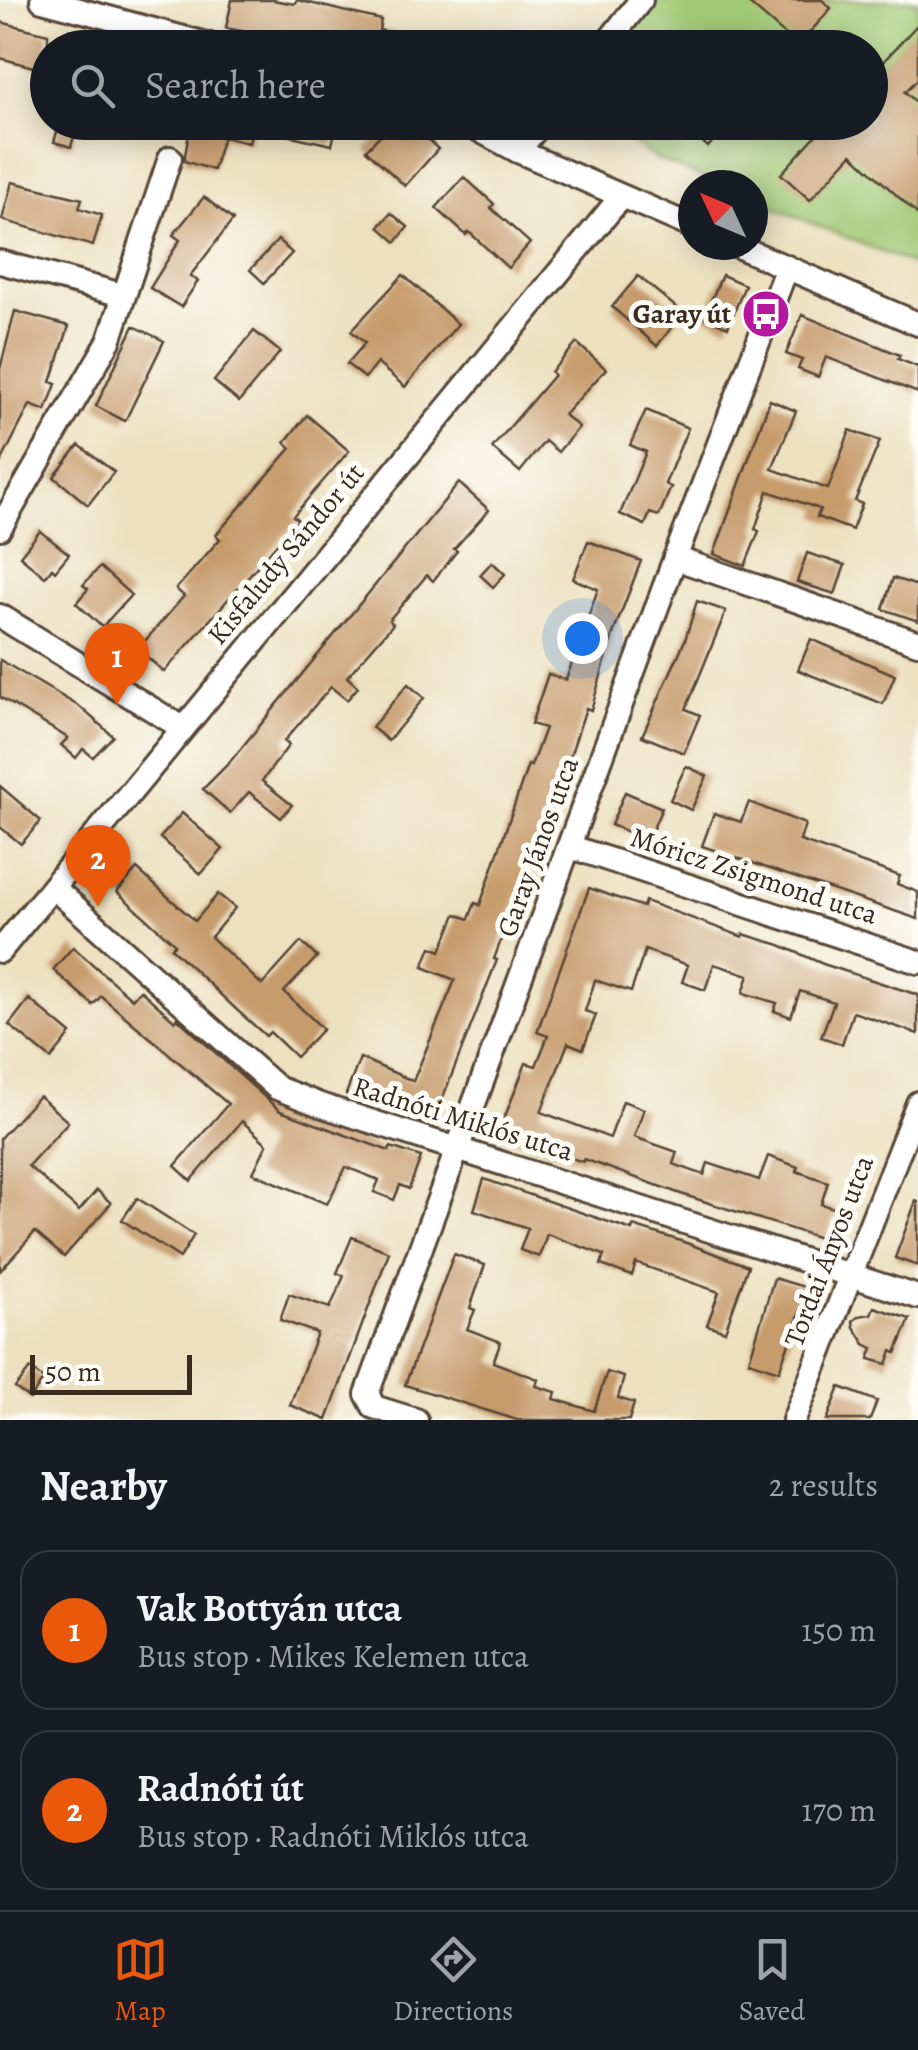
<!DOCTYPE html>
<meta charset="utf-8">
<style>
:root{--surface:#171b24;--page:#242831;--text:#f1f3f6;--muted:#9ea1a6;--line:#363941;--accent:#ea580c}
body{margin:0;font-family:Alegreya,serif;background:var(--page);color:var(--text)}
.compass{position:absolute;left:678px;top:170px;width:90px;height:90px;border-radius:50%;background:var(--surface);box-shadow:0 5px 25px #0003;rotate:314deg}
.scale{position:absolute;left:30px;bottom:25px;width:162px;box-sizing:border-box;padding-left:10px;border:5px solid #3b2a1e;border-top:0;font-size:28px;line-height:35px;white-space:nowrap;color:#3b2a1e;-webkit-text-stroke:8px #fdfcf7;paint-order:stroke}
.you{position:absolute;left:582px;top:638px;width:35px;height:35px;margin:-25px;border:8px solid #fff;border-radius:50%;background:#1a73e8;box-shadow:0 0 0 15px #1a73e833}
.badge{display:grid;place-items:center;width:65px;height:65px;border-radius:50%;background:var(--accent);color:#fff;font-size:32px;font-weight:700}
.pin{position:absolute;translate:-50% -82px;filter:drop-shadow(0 2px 5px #0008)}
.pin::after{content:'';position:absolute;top:52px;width:35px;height:30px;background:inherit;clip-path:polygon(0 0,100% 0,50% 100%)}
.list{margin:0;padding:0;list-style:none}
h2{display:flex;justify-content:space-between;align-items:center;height:130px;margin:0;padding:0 40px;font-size:42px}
h2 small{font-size:32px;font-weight:400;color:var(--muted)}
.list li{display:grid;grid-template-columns:65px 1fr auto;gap:30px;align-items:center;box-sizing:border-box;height:160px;margin:0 20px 20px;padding:0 20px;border:2px solid var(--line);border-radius:30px}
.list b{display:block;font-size:38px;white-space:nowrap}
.list p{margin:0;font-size:32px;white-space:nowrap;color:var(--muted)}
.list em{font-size:32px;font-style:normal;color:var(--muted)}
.icon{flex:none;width:55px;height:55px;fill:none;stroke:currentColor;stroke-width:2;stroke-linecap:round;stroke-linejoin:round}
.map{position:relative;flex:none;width:918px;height:1420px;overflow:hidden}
.search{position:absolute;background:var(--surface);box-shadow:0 5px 25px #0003;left:30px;right:30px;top:30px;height:110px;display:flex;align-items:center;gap:25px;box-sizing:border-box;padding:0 35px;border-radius:55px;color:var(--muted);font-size:38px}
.sheet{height:490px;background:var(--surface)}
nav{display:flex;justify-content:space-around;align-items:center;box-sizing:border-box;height:140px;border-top:2px solid var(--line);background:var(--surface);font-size:28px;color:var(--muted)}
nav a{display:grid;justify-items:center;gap:5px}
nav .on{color:var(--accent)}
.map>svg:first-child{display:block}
</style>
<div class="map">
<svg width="918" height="1420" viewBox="0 0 918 1420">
<rect width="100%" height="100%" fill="#fdfcf7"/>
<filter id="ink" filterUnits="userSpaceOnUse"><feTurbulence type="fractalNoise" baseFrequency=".01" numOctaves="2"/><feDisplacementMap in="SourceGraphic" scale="20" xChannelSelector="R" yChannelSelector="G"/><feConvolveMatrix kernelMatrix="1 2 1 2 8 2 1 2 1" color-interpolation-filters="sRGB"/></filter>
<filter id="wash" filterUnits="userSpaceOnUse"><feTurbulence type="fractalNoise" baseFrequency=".0048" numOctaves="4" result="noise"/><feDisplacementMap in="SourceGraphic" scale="40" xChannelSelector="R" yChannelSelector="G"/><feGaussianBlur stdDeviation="2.25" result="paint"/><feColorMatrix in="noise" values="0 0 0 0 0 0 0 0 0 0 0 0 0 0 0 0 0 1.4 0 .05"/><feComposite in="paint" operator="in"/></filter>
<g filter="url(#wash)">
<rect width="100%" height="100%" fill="#ece0bf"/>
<path fill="#a0c974" stroke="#6e7a49" stroke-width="2.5" d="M 657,0 L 918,0 L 918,267 L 753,199 L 753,185 L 720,185 L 654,158 L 604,123 L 870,122 L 870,48 L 612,47 Z"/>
<g id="blocks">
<g fill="#c79c6d">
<path d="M 232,0 L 273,0 L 294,4 L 297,0 L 381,20 L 379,30 L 426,40 L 425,48 L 329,48 L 226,28 Z"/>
<path d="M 745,0 L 822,0 L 831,8 L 798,46 Z"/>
<path d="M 0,22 L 48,34 L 48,71 L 0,58 Z"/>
<path d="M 918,24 L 918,79 L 905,92 L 918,104 L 918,215 L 852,154 L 810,200 L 781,174 L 828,122 L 870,122 L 870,76 Z"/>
<path d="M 60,122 L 78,122 L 71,147 L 54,142 Z"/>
<path d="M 191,122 L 238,122 L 253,126 L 249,143 L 223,137 L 213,170 L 184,161 Z"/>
<path d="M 265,122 L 337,122 L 332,145 L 264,130 Z"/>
<path d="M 402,122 L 410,122 L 438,149 L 405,186 L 366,150 L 388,127 L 394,132 Z"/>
<path d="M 680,122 L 729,122 L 708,147 Z"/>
<path d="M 464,177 L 494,204 L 491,208 L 530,243 L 508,268 L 469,232 L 466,235 L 436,208 Z"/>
<path d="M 12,182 L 82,199 L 79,208 L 102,215 L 93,246 L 2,220 Z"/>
<path d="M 204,197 L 233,220 L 190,276 L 198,281 L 181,307 L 150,288 L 180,240 L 173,235 Z"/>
<path d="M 391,213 L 408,227 L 396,242 L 379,227 Z"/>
<path d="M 278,240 L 292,253 L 264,283 L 250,270 Z"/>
<path d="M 403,275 L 458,324 L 405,387 L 377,363 L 365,378 L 347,364 L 365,343 L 351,331 Z"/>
<path d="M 722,275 L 745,285 L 728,327 L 704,317 Z"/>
<path d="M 638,276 L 683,313 L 657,346 L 612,307 Z"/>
<path d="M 15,311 L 69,326 L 51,382 L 56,384 L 46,411 L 30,405 L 0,464 L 0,369 Z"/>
<path d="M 802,315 L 900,355 L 898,359 L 918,367 L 918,393 L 826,357 L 818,377 L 798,369 L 802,360 L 786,354 Z"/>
<path d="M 134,326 L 164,341 L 125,421 L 96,406 Z"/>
<path d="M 254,331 L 280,352 L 239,402 L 214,381 Z"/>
<path d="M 577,343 L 606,369 L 564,415 L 579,427 L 558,452 L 545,441 L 520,472 L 492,448 L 554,375 L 551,372 Z"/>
<path d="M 770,400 L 796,411 L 772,469 L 828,489 L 850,430 L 880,441 L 855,501 L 862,504 L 852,530 L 817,517 L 820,509 L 768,491 L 755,529 L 759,531 L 745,566 L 714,554 Z"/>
<path d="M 646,410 L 688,428 L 665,484 L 671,487 L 659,516 L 650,513 L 645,525 L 620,514 L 646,452 L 630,445 Z"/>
<path d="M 307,415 L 349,451 L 293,516 L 298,520 L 164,672 L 138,649 L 184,596 L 176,589 L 220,539 L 216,535 L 291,448 L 285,442 Z"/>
<path d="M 79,445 L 114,472 L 88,505 L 54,477 Z"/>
<path d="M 459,483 L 489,510 L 454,549 L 457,551 L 433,581 L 427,575 L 389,620 L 393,624 L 347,677 L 358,687 L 347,700 L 331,687 L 284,741 L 289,745 L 262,781 L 292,805 L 281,818 L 249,792 L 230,813 L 203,789 L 229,763 Z"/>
<path d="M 40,531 L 69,554 L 55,571 L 52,568 L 45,577 L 20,556 Z"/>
<path d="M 588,541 L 641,561 L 613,634 L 591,710 L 586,708 L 547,826 L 532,858 L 494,959 L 497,960 L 432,1125 L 346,1094 L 360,1058 L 413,1081 L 455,980 L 423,967 L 431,947 L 441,951 L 456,914 L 469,919 L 475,903 L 480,905 L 528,765 L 531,766 L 545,728 L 531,724 L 548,674 L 566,680 L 598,589 L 573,579 Z"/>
<path d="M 807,553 L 845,565 L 835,594 L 797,582 Z"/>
<path d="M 492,562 L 505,574 L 493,587 L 480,575 Z"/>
<path d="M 100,567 L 131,595 L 102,627 L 76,603 L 88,589 L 83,585 Z"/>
<path d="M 893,578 L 918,586 L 918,621 L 883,609 Z"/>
<path d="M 697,601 L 726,611 L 686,709 L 700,715 L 684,753 L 642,736 L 685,640 Z"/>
<path d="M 811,639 L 895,675 L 883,704 L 798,670 Z"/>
<path d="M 0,660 L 80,707 L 113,736 L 93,757 L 83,749 L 76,758 L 61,745 L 68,738 L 0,697 Z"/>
<path d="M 408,684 L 424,698 L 388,741 L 372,727 Z"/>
<path d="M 686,766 L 707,776 L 691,810 L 670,800 Z"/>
<path d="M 0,786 L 41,821 L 21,844 L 0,827 Z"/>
<path d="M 625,792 L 662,808 L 648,840 L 611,825 Z"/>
<path d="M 749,802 L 805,824 L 800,841 L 900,876 L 897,884 L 918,892 L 918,919 L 702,846 L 714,813 L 741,822 Z"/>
<path d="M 182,813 L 223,849 L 201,874 L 160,838 Z"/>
<path d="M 137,869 L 195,921 L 218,894 L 235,908 L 211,937 L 262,985 L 301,942 L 317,957 L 284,992 L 323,1029 L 296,1057 L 270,1032 L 266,1036 L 238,1011 L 171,948 L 175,944 L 117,892 Z"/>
<path d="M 589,888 L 643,907 L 645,901 L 743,937 L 743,934 L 780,945 L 823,964 L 918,995 L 918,1034 L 853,1012 L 842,1044 L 821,1037 L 834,1002 L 800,991 L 791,1017 L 774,1011 L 777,1003 L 743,993 L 749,975 L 714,964 L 705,990 L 682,982 L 688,965 L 645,950 L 631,992 L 595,980 L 585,1011 L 596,1015 L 583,1049 L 568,1043 L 541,1112 L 610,1138 L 623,1101 L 644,1109 L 634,1137 L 677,1152 L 673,1164 L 704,1175 L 708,1163 L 759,1180 L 768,1156 L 798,1167 L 796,1171 L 828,1182 L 821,1204 L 837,1209 L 826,1240 L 681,1194 L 584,1159 L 583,1162 L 498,1134 L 526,1063 L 536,1066 L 548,1036 L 537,1032 Z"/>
<path d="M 73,947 L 132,999 L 140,990 L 175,1021 L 177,1018 L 280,1111 L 389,1151 L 391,1147 L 421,1157 L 409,1189 L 400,1185 L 394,1200 L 374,1192 L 379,1180 L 346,1167 L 327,1204 L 253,1173 L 267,1144 L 242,1121 L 191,1181 L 175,1166 L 228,1104 L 101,996 L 93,1005 L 53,970 Z"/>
<path d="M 29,999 L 71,1034 L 51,1059 L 9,1025 Z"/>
<path d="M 39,1096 L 68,1122 L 28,1166 L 79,1211 L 97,1190 L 111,1203 L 64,1257 L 35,1232 L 0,1271 L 0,1138 Z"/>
<path d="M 484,1179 L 632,1230 L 633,1226 L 681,1241 L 748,1266 L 725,1331 L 707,1325 L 719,1292 L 636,1263 L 632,1276 L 601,1265 L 604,1255 L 547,1234 L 539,1257 L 520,1250 L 528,1228 L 474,1210 Z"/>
<path d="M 137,1198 L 194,1235 L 180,1258 L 122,1220 Z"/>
<path d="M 916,1201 L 918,1202 L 918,1266 L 895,1258 Z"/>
<path d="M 352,1237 L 389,1252 L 327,1420 L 290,1405 L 317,1333 L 280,1320 L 289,1294 L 330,1308 L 344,1276 L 337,1273 Z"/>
<path d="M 454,1254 L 485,1265 L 470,1308 L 475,1310 L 467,1329 L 501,1342 L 493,1362 L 538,1379 L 536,1386 L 556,1392 L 554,1399 L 594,1411 L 607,1372 L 624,1377 L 618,1398 L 634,1403 L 629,1420 L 517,1420 L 405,1385 Z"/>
<path d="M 774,1278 L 811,1289 L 804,1313 L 800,1312 L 779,1371 L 749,1361 Z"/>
<path d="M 874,1307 L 910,1319 L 896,1353 L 892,1351 L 887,1364 L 869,1359 L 873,1348 L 865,1344 L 854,1327 L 853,1321 L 859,1316 L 871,1314 Z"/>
<path d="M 30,1369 L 44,1379 L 30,1399 L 15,1388 Z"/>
<path d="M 840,1387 L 877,1401 L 870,1420 L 827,1420 Z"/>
</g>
</g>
</g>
<g filter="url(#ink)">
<use href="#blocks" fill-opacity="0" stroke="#564536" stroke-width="2.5"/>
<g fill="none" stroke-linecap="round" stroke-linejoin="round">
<g stroke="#564536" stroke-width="28">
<g id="street">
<path d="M 42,0 L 221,48"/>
<path d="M 603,48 L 641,0"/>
<path d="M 464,122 L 518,151 L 693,227"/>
<path d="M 518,151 L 542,122"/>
<path d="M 735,245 L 918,324"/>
<path d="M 0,262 L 122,295"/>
<path d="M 0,528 L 109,341 L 170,158"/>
<path d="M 675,558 L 918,643"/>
<path d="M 0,616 L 181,727"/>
<path d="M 571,847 L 918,962"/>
<path d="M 54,888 L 277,1088 L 320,1105 L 918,1297"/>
<path d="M 0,951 L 621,197"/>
<path d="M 416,1420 L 374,1407 L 367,1394 L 675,558 L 787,267"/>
<path d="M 794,1420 L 918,1103"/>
</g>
</g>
<use href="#street" stroke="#fff" stroke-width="22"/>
</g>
</g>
<defs>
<g id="bus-disc" transform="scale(2.5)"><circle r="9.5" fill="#b5179e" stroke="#fdfcf7"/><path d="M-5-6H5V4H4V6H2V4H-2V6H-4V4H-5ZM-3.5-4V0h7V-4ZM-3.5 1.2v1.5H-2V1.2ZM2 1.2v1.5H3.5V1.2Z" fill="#fff"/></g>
</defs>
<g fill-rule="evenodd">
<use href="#bus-disc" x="766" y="314"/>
</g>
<g text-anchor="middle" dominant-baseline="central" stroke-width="10" stroke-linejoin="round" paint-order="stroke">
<g font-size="28" font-weight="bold" fill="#3b2a1e" stroke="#fdfcf7" text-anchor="end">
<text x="731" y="314">Garay út</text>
</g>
<g font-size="28" fill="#3b2a1e" stroke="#fdfcf7">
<text transform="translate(286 554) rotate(-50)">Kisfaludy Sándor út</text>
<text transform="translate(538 847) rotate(-70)">Garay János utca</text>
<text transform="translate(754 876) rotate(18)">Móricz Zsigmond utca</text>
<text transform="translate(463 1119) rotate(17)">Radnóti Miklós utca</text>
<text transform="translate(829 1251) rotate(-69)">Tordai Ányos utca</text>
</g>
</g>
</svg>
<svg class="compass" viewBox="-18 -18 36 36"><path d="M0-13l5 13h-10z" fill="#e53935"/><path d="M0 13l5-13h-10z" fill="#9ea1a6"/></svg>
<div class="scale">50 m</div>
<div class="you"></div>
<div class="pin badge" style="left:117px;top:705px">1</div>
<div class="pin badge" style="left:98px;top:907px">2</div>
<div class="search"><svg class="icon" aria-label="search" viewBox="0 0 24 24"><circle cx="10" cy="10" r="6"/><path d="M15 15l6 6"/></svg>Search here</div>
</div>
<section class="sheet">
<h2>Nearby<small>2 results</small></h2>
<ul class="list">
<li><span class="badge">1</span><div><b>Vak Bottyán utca</b><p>Bus stop · Mikes Kelemen utca</p></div><em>150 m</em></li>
<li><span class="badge">2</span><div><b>Radnóti út</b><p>Bus stop · Radnóti Miklós utca</p></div><em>170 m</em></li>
</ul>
</section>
<nav>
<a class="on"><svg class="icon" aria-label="map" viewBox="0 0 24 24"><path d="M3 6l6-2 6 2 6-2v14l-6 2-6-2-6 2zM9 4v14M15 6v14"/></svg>Map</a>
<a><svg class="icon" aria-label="directions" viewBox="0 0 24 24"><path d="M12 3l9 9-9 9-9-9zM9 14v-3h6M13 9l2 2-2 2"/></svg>Directions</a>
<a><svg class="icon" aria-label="saved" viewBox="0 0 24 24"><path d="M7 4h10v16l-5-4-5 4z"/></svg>Saved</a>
</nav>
